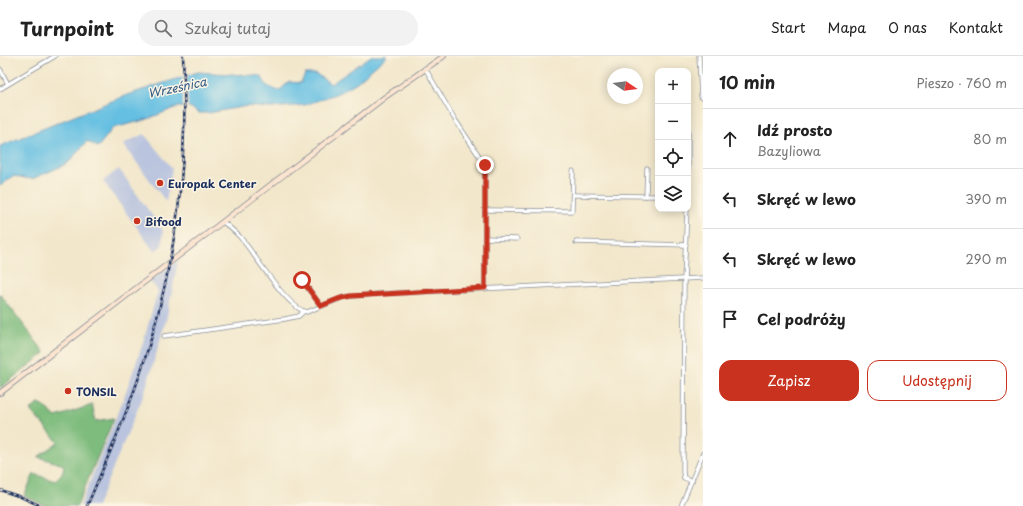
<!DOCTYPE html>
<html lang="pl">
<meta charset="utf-8">
<style>
:root{--surface:#fff;--page:#f2f2f2;--text:#222;--muted:#767676;--line:#e0e0e0;--accent:#c8321e}
body{margin:0;font-family:"Playpen Sans",sans-serif;background:var(--page);color:var(--text)}
.controls{position:absolute;right:12px;top:12px;display:grid;overflow:hidden;border-radius:8px;box-shadow:0 2px 10px #0003}
.controls button{width:36px;height:36px;display:grid;place-items:center;padding:0;border:0;border-bottom:1px solid var(--line);background:var(--surface);color:var(--text);font:20px sans-serif}
.compass{position:absolute;left:607px;top:12px;width:36px;height:36px;border-radius:50%;background:var(--surface);box-shadow:0 2px 10px #0003;rotate:103deg}
.stop{position:absolute;width:12px;height:12px;margin:-9px;border:3px solid #c8321e;border-radius:50%;background:#fff}
.stop.end{background:#c8321e;border-color:#fff;box-shadow:0 1px 4px #0008}
.list{margin:0;padding:0;list-style:none}
h2{display:flex;justify-content:space-between;align-items:center;height:52px;margin:0;padding:0 16px;font-size:17px}
h2 small{font-size:13px;font-weight:400;color:var(--muted)}
.list li{display:grid;grid-template-columns:26px 1fr auto;gap:12px;align-items:center;box-sizing:border-box;height:60px;padding:0 16px;border-top:1px solid var(--line)}
.list b{display:block;font-size:15px;white-space:nowrap}
.list p{margin:0;font-size:13px;white-space:nowrap;color:var(--muted)}
.list em{font-size:13px;font-style:normal;color:var(--muted)}
.actions{display:flex;gap:8px;padding:12px 16px}
.actions a{flex:1;padding:9px 0;border:1px solid var(--accent);border-radius:12px;text-align:center;font-size:14px;color:var(--accent)}
.actions .main{background:var(--accent);color:#fff}
.icon{flex:none;width:22px;height:22px;fill:none;stroke:currentColor;stroke-width:2;stroke-linecap:round;stroke-linejoin:round}
.map{position:relative;flex:none;width:703px;height:450px;overflow:hidden}
header{display:flex;align-items:center;gap:24px;box-sizing:border-box;height:56px;padding:0 20px;background:var(--surface);border-bottom:1px solid var(--line)}
header strong{font-size:19px}
nav{display:flex;gap:22px;margin-inline-start:auto;font-size:14px}
.search{width:280px;height:36px;background:var(--page);display:flex;align-items:center;gap:10px;box-sizing:border-box;padding:0 14px;border-radius:22px;color:var(--muted);font-size:15px}
main{display:flex}
aside{flex:1;background:var(--surface)}
.map>svg:first-child{display:block}
</style>
<header>
<strong>Turnpoint</strong>
<div class="search"><svg class="icon" aria-label="search" viewBox="0 0 24 24"><circle cx="10" cy="10" r="6"/><path d="M15 15l6 6"/></svg>Szukaj tutaj</div>
<nav><a>Start</a><a>Mapa</a><a>O nas</a><a>Kontakt</a></nav>
</header>
<main>
<div class="map">
<svg width="703" height="450" viewBox="0 0 703 450">
<rect width="100%" height="100%" fill="#fcf5e5"/>
<filter id="ink" filterUnits="userSpaceOnUse"><feTurbulence type="fractalNoise" baseFrequency=".025" numOctaves="2"/><feDisplacementMap in="SourceGraphic" scale="8" xChannelSelector="R" yChannelSelector="G"/><feConvolveMatrix kernelMatrix="1 2 1 2 8 2 1 2 1" color-interpolation-filters="sRGB"/></filter>
<filter id="wash" filterUnits="userSpaceOnUse"><feTurbulence type="fractalNoise" baseFrequency=".012" numOctaves="4" result="noise"/><feDisplacementMap in="SourceGraphic" scale="16" xChannelSelector="R" yChannelSelector="G"/><feGaussianBlur stdDeviation="0.9" result="paint"/><feColorMatrix in="noise" values="0 0 0 0 0 0 0 0 0 0 0 0 0 0 0 0 0 1.4 0 .05"/><feComposite in="paint" operator="in"/></filter>
<g filter="url(#wash)">
<rect width="100%" height="100%" fill="#f2e7cb"/>
<g fill="#bac4de">
<path d="M 144,78 L 172,112 L 166,146 L 123,88 Z"/>
<path d="M 119,113 L 163,175 L 162,190 L 154,195 L 103,125 Z"/>
<path d="M 178,205 L 166,265 L 145,335 L 134,362 L 97,450 L 80,450 L 123,344 L 142,290 L 158,235 L 150,225 Z"/>
</g>
<g fill="#7ebc7d" stroke="#4c766e">
<path d="M 0,238 L 45,297 L 0,332 Z"/>
<path d="M 40,347 L 56,361 L 92,349 L 96,365 L 114,362 L 77,450 L 46,450 L 24,440 L 34,418 L 55,425 L 63,416 L 64,409 L 38,401 L 58,386 L 30,354 Z"/>
</g>
<path fill="#65bfe2" stroke="#4077a0" d="M 371,0 L 387,0 L 357,26 L 338,37 L 305,49 L 271,52 L 247,50 L 208,57 L 199,57 L 190,51 L 177,51 L 145,64 L 113,72 L 98,91 L 87,85 L 69,106 L 62,110 L 32,123 L 13,120 L 0,130 L 0,90 L 127,39 L 198,16 L 261,20 L 267,30 L 279,35 L 289,26 L 301,27 L 305,18 L 316,18 L 331,28 Z"/>
<path fill="#f2e7cb" d="M 187,17 L 188,53 L 183,53 L 183,18 Z"/>
</g>
<g filter="url(#ink)">
<g fill="none" stroke-linecap="round" stroke-linejoin="round">
<g stroke="#868b94" stroke-width="5">
<g id="street">
<path d="M 699,0 L 701,41 L 703,42"/>
<path d="M 425,12 L 454,62 L 485,109 L 485,233"/>
<path d="M 0,13 L 8,28"/>
<path d="M 0,33 L 55,0"/>
<path d="M 688,75 L 688,114"/>
<path d="M 647,112 L 646,140 L 658,140"/>
<path d="M 573,139 L 646,140"/>
<path d="M 687,153 L 684,224 L 683,416 L 684,422 L 692,425"/>
<path d="M 486,154 L 572,155 L 573,115"/>
<path d="M 223,166 C 228,170 234,175 239,180 C 255,197 286,252 307,256 L 344,241 L 378,238 L 703,222"/>
<path d="M 485,182 L 517,183"/>
<path d="M 576,186 L 686,189"/>
<path d="M 302,224 L 321,250"/>
<path d="M 164,280 L 285,263 L 299,260 L 304,255"/>
<path d="M 681,450 L 703,397"/>
</g>
</g>
<g stroke="#868b94" stroke-width="6">
<path id="secondary" d="M 0,337 L 385,41 L 444,0"/>
</g>
<use href="#street" stroke="#fff" stroke-width="3.5"/>
<use href="#secondary" stroke="#fce5d0" stroke-width="4.5"/>
<g stroke="#1b2f5e" stroke-width="2.5">
<g id="rail">
<path d="M 0,434 L 21,441 L 41,450"/>
<path d="M 87,450 C 106,406 126,361 141,315 C 175,214 189,107 183,0"/>
</g>
</g>
<use href="#rail" stroke="#fcf5e5" stroke-width="1" stroke-dasharray="3" stroke-linecap="butt"/>
</g>
</g>
<g fill="none" stroke-linecap="round" stroke-linejoin="round" filter="url(#ink)">
<path stroke="#c8321e" stroke-width="5" d="M 302,224 L 321,250 L 338,243 L 351,240 L 485,232 L 485,109"/>
</g>
<g fill="#c8321e" stroke="#fcf5e5" stroke-width="1.5">
<circle cx="160" cy="127" r="4"/>
<circle cx="137" cy="165" r="4"/>
<circle cx="68" cy="335" r="4"/>
</g>
<g text-anchor="middle" dominant-baseline="central" stroke-width="3" stroke-linejoin="round" paint-order="stroke">
<g font-size="11" font-weight="bold" fill="#1b2f5e" stroke="#fcf5e5" text-anchor="start">
<text x="168" y="127">Europak Center</text>
<text x="145" y="165">Bifood</text>
<text x="76" y="335">TONSIL</text>
</g>
<g font-size="12" font-style="italic" fill="#315a86" stroke="#fcf5e5">
<text transform="translate(177 31) rotate(-12)">Wrześnica</text>
</g>
</g>
</svg>
<div class="controls">
<button>+</button>
<button>−</button>
<button><svg class="icon" aria-label="locate" viewBox="0 0 24 24"><circle cx="12" cy="12" r="6"/><path d="M12 2v4M12 18v4M2 12h4M18 12h4"/></svg></button>
<button><svg class="icon" aria-label="layers" viewBox="0 0 24 24"><path d="M12 4l9 5-9 5-9-5zM3 14l9 5 9-5"/></svg></button>
</div>
<svg class="compass" viewBox="-18 -18 36 36"><path d="M0-13l5 13h-10z" fill="#e53935"/><path d="M0 13l5-13h-10z" fill="#767676"/></svg>
<div class="stop" style="left:302px;top:224px"></div>
<div class="stop end" style="left:485px;top:109px"></div>
</div>
<aside>
<h2>10 min<small>Pieszo · 760 m</small></h2>
<ul class="list">
<li><svg class="icon" aria-label="ahead" viewBox="0 0 24 24"><path d="M12 20V5M6 11l6-6 6 6"/></svg><div><b>Idź prosto</b><p>Bazyliowa</p></div><em>80 m</em></li>
<li><svg class="icon" aria-label="left" viewBox="0 0 24 24"><path d="M17 20v-9H6M10 6l-5 5 5 5"/></svg><div><b>Skręć w lewo</b></div><em>390 m</em></li>
<li><svg class="icon" aria-label="left" viewBox="0 0 24 24"><path d="M17 20v-9H6M10 6l-5 5 5 5"/></svg><div><b>Skręć w lewo</b></div><em>290 m</em></li>
<li><svg class="icon" aria-label="arrive" viewBox="0 0 24 24"><path d="M6 21V4h12l-3 4 3 4H6"/></svg><div><b>Cel podróży</b></div></li>
</ul>
<div class="actions"><a class="main">Zapisz</a><a>Udostępnij</a></div>
</aside>
</main>
